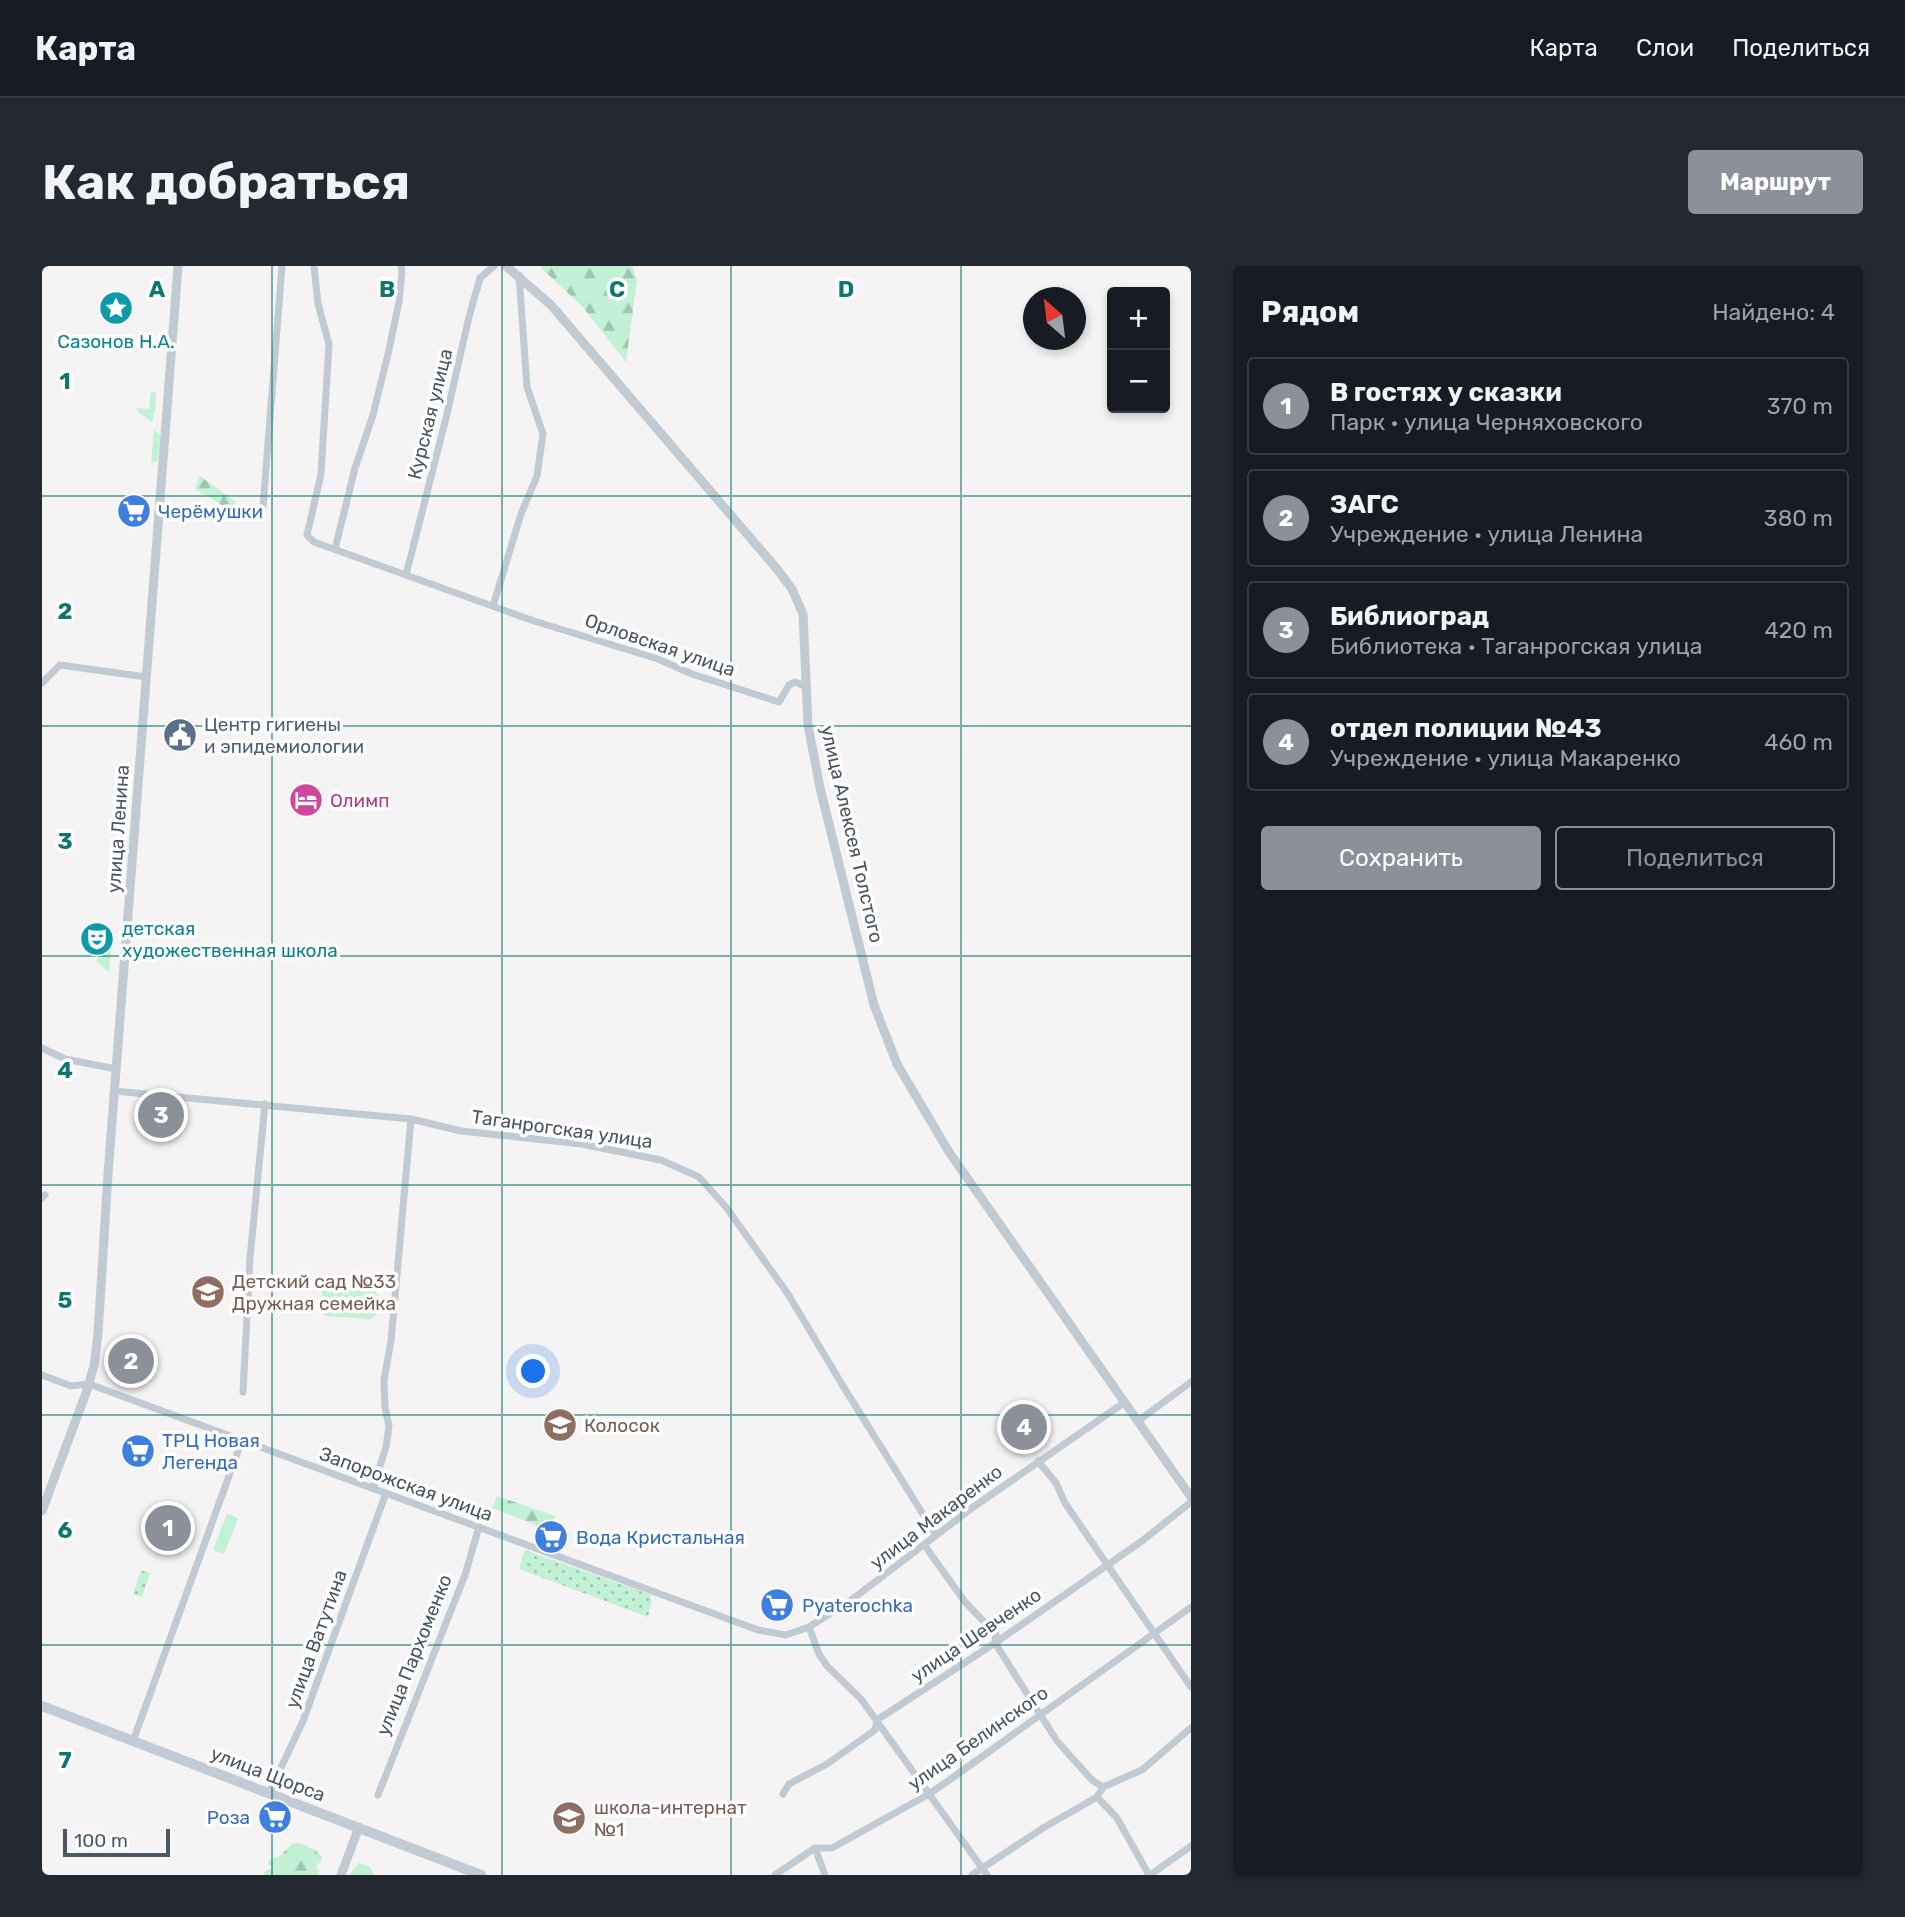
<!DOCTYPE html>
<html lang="ru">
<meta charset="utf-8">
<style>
:root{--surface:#171b24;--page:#242831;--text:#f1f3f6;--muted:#9ea1a6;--line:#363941;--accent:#8c9099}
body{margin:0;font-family:Rubik,sans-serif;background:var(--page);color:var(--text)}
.controls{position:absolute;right:21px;top:21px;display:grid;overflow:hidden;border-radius:7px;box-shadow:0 4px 10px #0003}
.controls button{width:63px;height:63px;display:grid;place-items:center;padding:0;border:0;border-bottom:2px solid var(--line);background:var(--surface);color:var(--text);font:35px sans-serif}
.compass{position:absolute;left:981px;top:21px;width:63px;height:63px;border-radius:50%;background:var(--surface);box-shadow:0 4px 10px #0003;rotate:332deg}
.scale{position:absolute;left:21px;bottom:18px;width:107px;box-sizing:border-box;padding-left:7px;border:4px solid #4a5661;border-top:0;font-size:19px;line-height:24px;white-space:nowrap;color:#4a5661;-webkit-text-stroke:5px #fff;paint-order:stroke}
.you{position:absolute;left:492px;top:1106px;width:24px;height:24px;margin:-18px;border:5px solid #fff;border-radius:50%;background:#1a73e8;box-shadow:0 0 0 10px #1a73e833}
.badge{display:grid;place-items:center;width:46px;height:46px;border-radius:50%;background:var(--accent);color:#fff;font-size:23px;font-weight:700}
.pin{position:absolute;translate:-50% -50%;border:4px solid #fff;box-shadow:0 2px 7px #0006}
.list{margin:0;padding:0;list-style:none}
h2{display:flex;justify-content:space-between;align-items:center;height:91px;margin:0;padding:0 28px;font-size:30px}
h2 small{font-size:23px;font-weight:400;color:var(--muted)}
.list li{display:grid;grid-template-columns:46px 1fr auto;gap:21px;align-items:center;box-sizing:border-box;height:98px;margin:0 14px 14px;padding:0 14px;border:2px solid var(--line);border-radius:7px}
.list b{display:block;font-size:26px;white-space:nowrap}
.list p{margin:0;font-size:23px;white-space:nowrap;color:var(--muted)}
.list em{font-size:23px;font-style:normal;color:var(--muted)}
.actions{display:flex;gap:14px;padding:21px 28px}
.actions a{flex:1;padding:16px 0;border:2px solid var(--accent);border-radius:7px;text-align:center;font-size:24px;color:var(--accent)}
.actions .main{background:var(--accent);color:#fff}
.map{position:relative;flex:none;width:1149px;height:1609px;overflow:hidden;border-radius:7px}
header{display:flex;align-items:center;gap:42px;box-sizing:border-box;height:98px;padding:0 35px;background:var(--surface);border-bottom:2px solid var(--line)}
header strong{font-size:33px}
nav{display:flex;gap:38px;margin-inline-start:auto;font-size:24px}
.intro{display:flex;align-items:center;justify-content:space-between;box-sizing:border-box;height:168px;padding:0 42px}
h1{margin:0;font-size:49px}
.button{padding:18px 32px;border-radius:7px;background:var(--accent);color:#fff;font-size:24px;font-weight:700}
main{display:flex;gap:42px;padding:0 42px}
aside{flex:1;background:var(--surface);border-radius:7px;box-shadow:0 4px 10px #0003}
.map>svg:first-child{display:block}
</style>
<header>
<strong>Карта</strong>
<nav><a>Карта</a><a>Слои</a><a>Поделиться</a></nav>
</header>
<div class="intro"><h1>Как добраться</h1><a class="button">Маршрут</a></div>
<main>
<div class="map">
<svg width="1149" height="1609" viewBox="0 0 1149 1609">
<defs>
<pattern id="forest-firs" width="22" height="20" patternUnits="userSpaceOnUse" patternTransform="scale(1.75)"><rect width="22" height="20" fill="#c3f1d5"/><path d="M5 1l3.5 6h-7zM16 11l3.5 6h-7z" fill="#a0c6b0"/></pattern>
<pattern id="park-dots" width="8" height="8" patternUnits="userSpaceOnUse" patternTransform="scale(1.75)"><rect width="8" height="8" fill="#c3f1d5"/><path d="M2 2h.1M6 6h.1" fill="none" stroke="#a0c6b0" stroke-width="1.8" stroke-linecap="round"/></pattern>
</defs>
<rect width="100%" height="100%" fill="#f5f3f3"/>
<g fill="#c3f1d5">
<path d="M 109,126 L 114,126 L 113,145 L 110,156 L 95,145 L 95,142 L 107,143 Z"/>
<path d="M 112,163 L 118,170 L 116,195 L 109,197 Z"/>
<path d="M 60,685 L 69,685 L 67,706 L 55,696 L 56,688 Z"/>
<path d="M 285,1021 L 332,1024 L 335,1028 L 334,1049 L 328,1053 L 283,1050 L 279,1045 L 280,1024 Z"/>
<path d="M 185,1248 L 196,1252 L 182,1288 L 171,1284 Z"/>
</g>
<g fill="url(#forest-firs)">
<path d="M 497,0 L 590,0 L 595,14 L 584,96 L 540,40 Z"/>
<path d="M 158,210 L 194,236 L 188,244 L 153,223 Z"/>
<path d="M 455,1230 L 513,1250 L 507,1264 L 450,1242 Z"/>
<path d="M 258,1577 L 273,1584 L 281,1592 L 274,1601 L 277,1606 L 275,1609 L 222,1609 L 222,1607 L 230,1601 L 226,1598 L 227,1594 L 238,1590 L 250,1578 Z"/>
<path d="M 317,1597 L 327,1600 L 332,1609 L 307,1609 Z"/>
</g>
<g fill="url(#park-dots)">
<path d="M 483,1284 L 607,1328 L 610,1335 L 606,1351 L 477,1303 Z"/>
<path d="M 99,1304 L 108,1307 L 100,1331 L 91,1328 Z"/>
</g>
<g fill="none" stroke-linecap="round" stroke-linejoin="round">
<g stroke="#c1cad2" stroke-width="7">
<path d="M 272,0 L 276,38 L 287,78 L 279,208 L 265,269 L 272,276 L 492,355 L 616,393 L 650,408 L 737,436 L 747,419 L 753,416 L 765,421"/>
<path d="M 221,241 L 240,0"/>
<path d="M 293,283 L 313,202 L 331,149 L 346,88 L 357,36 L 360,6 L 359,0"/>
<path d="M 364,309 L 404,152 L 427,51 L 438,12 L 452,0"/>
<path d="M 451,340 L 479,248 L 495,210 L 501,168 L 485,121 L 477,9"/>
<path d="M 0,417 L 18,399 L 104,411"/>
<path d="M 0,782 L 23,793 L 74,803"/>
<path d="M 72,825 L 369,853 L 419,865 L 539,878 L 619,894 L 657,911 L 684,941 L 746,1028 L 801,1120 L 894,1269"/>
<path d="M 0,932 L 3,929"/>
<path d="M 0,1109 L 29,1120 L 47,1118 L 716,1364 L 744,1369 L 767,1361 L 812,1332 L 930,1242 L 1083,1136"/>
<path d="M 201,1126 L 208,992 L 223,838"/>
<path d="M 1096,1155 L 1149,1116"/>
<path d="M 996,1195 L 1014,1217 L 1023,1237 L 1149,1421"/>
<path d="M 331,1222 L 344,1181 L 347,1160 L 343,1141 L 342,1114 L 349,1075 L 369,853"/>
<path d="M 883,1280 L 923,1336 L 954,1368 L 953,1377 L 1015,1475 L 1050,1514 L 1061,1521"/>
<path d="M 767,1361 L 777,1388 L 785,1400 L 819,1433 L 945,1609"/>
<path d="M 91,1475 L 200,1174"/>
<path d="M 227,1527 L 261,1455 L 344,1227"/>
<path d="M 741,1528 L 747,1518 L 785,1498 L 833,1464 L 835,1454 L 953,1377 L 1100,1275 L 1149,1236"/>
<path d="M 336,1529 L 423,1309 L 437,1261"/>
<path d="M 1055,1531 L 1075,1552 L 1107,1609"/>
<path d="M 773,1582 L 783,1609"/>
<path d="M 733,1609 L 773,1582 L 790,1582 L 887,1528 L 913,1510 L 1149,1341"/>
<path d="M 930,1609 L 1001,1562 L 1055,1531 L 1061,1521 L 1100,1504 L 1149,1462"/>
<path d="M 1108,1609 L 1149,1580"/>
</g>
<g stroke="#c1cad2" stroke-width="9">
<path d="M 464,0 L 509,39 L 735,303 L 750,323 L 761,348 L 766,459 L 778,522 L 832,739 L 855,798 L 907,886 L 1149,1231"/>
<path d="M 0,1245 L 44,1127 L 52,1100 L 56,1068 L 66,908 L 136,0"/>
<path d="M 299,1609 L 317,1561"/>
</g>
<path stroke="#c1cbd6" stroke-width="10" d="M 0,1440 L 439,1609"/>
</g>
<path fill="none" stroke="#0f766e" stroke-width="2" stroke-opacity="0.55" d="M 230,0 L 230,1609M 460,0 L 460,1609M 689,0 L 689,1609M 919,0 L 919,1609M 0,230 L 1149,230M 0,460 L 1149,460M 0,690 L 1149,690M 0,919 L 1149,919M 0,1149 L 1149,1149M 0,1379 L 1149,1379"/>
<defs>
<g id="sight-disc" transform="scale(1.75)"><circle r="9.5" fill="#0f9aa8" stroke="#fff"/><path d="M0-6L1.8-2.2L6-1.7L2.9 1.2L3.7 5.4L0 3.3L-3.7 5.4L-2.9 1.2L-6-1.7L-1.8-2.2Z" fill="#fff"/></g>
<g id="supermarket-disc" transform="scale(1.75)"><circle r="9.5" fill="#3f7fe0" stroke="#fff"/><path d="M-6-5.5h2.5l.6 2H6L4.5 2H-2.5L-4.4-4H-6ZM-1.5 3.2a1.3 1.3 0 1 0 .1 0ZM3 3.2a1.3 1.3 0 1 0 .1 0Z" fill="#fff"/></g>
<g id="civic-disc" transform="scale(1.75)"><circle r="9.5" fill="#5c6f8a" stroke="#fff"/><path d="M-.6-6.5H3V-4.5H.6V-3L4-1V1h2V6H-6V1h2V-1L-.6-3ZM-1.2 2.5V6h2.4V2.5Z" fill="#fff"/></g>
<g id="hotel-disc" transform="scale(1.75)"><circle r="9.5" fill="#d1479c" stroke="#fff"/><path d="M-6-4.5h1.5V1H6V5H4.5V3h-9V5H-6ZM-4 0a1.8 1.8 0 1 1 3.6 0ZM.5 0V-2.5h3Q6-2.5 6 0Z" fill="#fff"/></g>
<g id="theatre-disc" transform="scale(1.75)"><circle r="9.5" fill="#0f9aa8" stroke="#fff"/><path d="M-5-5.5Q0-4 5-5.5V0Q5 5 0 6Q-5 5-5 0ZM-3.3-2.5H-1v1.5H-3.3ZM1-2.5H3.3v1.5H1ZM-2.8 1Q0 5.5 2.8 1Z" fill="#fff"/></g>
<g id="school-disc" transform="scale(1.75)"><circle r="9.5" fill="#8d6e63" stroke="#fff"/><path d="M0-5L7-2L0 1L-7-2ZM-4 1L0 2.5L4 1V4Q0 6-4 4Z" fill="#fff"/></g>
</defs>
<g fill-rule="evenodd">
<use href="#sight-disc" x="74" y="42"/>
<use href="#supermarket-disc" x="92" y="245"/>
<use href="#civic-disc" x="138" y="469"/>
<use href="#hotel-disc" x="264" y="534"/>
<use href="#theatre-disc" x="55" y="673"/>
<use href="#school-disc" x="166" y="1026"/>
<use href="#school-disc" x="518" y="1159"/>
<use href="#supermarket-disc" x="96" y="1185"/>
<use href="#supermarket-disc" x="509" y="1271"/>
<use href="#supermarket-disc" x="735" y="1339"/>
<use href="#supermarket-disc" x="233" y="1551"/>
<use href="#school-disc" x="527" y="1552"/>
</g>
<g text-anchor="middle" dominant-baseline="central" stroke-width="7" stroke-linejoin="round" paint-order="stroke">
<g font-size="19" fill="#0d838f" stroke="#fff">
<text x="74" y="75">Сазонов Н.А.</text>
<text x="80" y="662" text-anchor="start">детская<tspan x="80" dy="22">художественная школа</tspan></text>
</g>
<g font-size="19" fill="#4a5661" stroke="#fff">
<text transform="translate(388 148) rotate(-76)">Курская улица</text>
<text transform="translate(618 379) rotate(19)">Орловская улица</text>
<text transform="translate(76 563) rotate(-86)">улица Ленина</text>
<text transform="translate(810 568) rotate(77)">улица Алексея Толстого</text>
<text transform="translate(520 863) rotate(8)">Таганрогская улица</text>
<text transform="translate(364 1218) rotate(20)">Запорожская улица</text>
<text transform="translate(894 1251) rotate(-37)">улица Макаренко</text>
<text transform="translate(934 1369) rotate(-34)">улица Шевченко</text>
<text transform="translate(274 1373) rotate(-70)">улица Ватутина</text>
<text transform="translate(372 1389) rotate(-68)">улица Пархоменко</text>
<text transform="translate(936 1472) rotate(-35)">улица Белинского</text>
<text transform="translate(226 1508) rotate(21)">улица Щорса</text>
</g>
<g font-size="19" fill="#366cbe" stroke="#fff" text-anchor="start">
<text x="116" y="245">Черёмушки</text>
<text x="120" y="1174">ТРЦ Новая<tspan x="120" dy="22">Легенда</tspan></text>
<text x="534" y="1271">Вода Кристальная</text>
<text x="760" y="1339">Pyaterochka</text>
<text x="208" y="1551" text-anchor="end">Роза</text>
</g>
<g font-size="19" fill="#4e5e75" stroke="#fff" text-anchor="start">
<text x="162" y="458">Центр гигиены<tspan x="162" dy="22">и эпидемиологии</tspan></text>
</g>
<g font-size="19" fill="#b23c85" stroke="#fff" text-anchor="start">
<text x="288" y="534">Олимп</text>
</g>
<g font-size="19" fill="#785e54" stroke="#fff" text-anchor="start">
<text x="190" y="1015">Детский сад №33<tspan x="190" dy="22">Дружная семейка</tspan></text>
<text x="542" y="1159">Колосок</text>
<text x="552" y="1541">школа-интернат<tspan x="552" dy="22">№1</tspan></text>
</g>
</g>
<g font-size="23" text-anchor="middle" font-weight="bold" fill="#0f766e" stroke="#fff" stroke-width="7" stroke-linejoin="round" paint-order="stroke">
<text x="115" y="31">A</text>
<text x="345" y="31">B</text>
<text x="575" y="31">C</text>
<text x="804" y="31">D</text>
<text x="23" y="123">1</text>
<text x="23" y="353">2</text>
<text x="23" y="583">3</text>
<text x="23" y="812">4</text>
<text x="23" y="1042">5</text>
<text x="23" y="1272">6</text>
<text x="23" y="1502">7</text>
</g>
</svg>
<div class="controls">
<button>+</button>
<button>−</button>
</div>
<svg class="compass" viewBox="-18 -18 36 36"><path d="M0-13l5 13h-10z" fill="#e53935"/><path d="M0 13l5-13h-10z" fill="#9ea1a6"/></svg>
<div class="scale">100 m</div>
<div class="you"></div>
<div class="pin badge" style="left:126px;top:1262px">1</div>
<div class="pin badge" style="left:89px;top:1095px">2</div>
<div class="pin badge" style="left:119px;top:849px">3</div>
<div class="pin badge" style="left:982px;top:1161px">4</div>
</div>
<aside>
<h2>Рядом<small>Найдено: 4</small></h2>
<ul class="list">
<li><span class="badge">1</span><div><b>В гостях у сказки</b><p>Парк · улица Черняховского</p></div><em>370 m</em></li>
<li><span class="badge">2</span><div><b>ЗАГС</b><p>Учреждение · улица Ленина</p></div><em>380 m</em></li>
<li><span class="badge">3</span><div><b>Библиоград</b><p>Библиотека · Таганрогская улица</p></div><em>420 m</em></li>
<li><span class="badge">4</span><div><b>отдел полиции №43</b><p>Учреждение · улица Макаренко</p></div><em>460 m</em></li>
</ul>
<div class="actions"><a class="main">Сохранить</a><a>Поделиться</a></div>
</aside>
</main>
